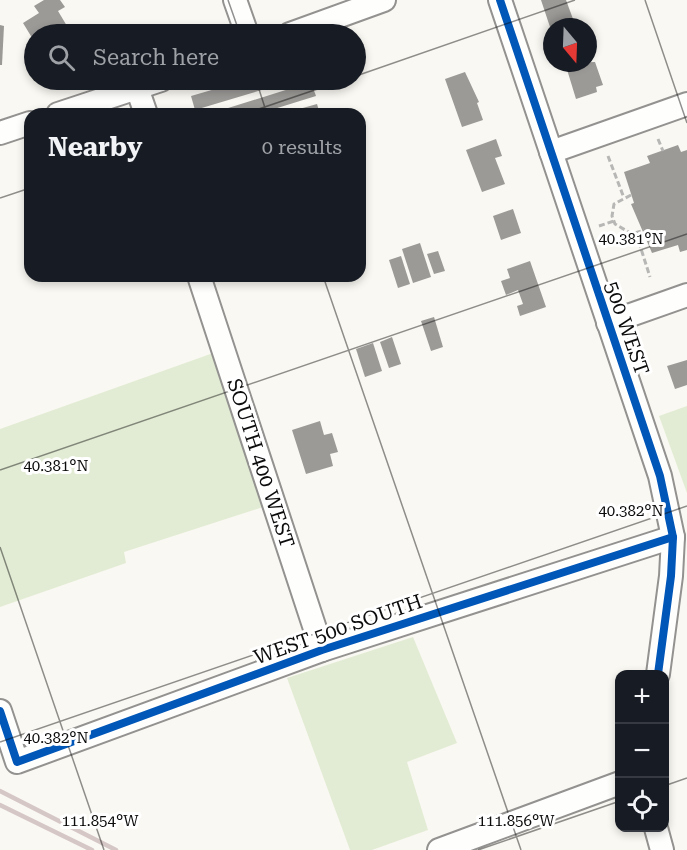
<!DOCTYPE html>
<meta charset="utf-8">
<style>
:root{--surface:#171b24;--page:#242831;--text:#f1f3f6;--muted:#9ea1a6;--line:#363941}
body{margin:0;font-family:"Roboto Serif",serif;background:var(--page);color:var(--text)}
.controls{position:absolute;right:18px;bottom:18px;display:grid;overflow:hidden;border-radius:12px;box-shadow:0 3px 9px #0003}
.controls button{width:54px;height:54px;display:grid;place-items:center;padding:0;border:0;border-bottom:2px solid var(--line);background:var(--surface);color:var(--text);font:30px sans-serif}
.compass{position:absolute;left:543px;top:18px;width:54px;height:54px;border-radius:50%;background:var(--surface);box-shadow:0 3px 9px #0003;rotate:161deg}
.list{margin:0;padding:0;list-style:none}
h2{display:flex;justify-content:space-between;align-items:center;height:78px;margin:0;padding:0 24px;font-size:26px}
h2 small{font-size:20px;font-weight:400;color:var(--muted)}
.icon{flex:none;width:33px;height:33px;fill:none;stroke:currentColor;stroke-width:2;stroke-linecap:round;stroke-linejoin:round}
.map{position:relative;flex:none;width:687px;height:850px;overflow:hidden}
.search{position:absolute;background:var(--surface);box-shadow:0 3px 9px #0003;left:24px;top:24px;width:342px;height:66px;display:flex;align-items:center;gap:15px;box-sizing:border-box;padding:0 21px;border-radius:33px;color:var(--muted);font-size:22px}
.panel{position:absolute;background:var(--surface);box-shadow:0 3px 9px #0003;left:24px;top:108px;width:342px;height:174px;border-radius:18px}
.map>svg:first-child{display:block}
</style>
<div class="map">
<svg width="687" height="850" viewBox="0 0 687 850">
<rect width="100%" height="100%" fill="#faf8f2"/>
<g fill="#e2ecd4">
<path d="M 216,352 L 266,506 L 124,552 L 126,563 L 0,607 L 0,429 Z"/>
<path d="M 687,406 L 687,493 L 659,416 Z"/>
<path d="M 413,637 L 457,743 L 407,762 L 428,830 L 372,850 L 350,850 L 287,678 Z"/>
</g>
<g fill="#9c9a97">
<path d="M 44,0 L 60,0 L 65,7 L 58,11 L 70,31 L 64,34 L 34,34 L 34,41 L 23,23 L 39,13 L 34,6 Z"/>
<path d="M 541,0 L 566,0 L 576,27 L 550,27 Z"/>
<path d="M 0,25 L 4,26 L 2,65 L 0,65 Z"/>
<path d="M 595,62 L 603,85 L 596,87 L 597,92 L 576,99 L 565,63 Z"/>
<path d="M 465,72 L 479,102 L 477,103 L 483,120 L 462,127 L 445,79 Z"/>
<path d="M 246,80 L 295,80 L 195,110 L 191,96 Z"/>
<path d="M 311,82 L 316,96 L 258,114 L 209,114 Z"/>
<path d="M 317,104 L 320,114 L 285,114 L 285,113 Z"/>
<path d="M 496,139 L 502,156 L 495,158 L 505,184 L 482,192 L 466,150 Z"/>
<path d="M 678,145 L 681,152 L 687,150 L 687,250 L 680,252 L 678,245 L 652,253 L 631,204 L 634,203 L 624,172 L 650,163 L 647,156 Z"/>
<path d="M 513,209 L 521,233 L 501,240 L 493,216 Z"/>
<path d="M 420,243 L 431,277 L 413,283 L 402,249 Z"/>
<path d="M 438,251 L 445,271 L 434,274 L 427,254 Z"/>
<path d="M 401,256 L 410,284 L 398,288 L 389,260 Z"/>
<path d="M 530,261 L 546,307 L 520,316 L 517,306 L 523,304 L 518,290 L 506,295 L 501,281 L 510,278 L 507,269 Z"/>
<path d="M 434,317 L 443,347 L 431,351 L 421,321 Z"/>
<path d="M 392,337 L 401,364 L 389,368 L 380,342 Z"/>
<path d="M 373,343 L 382,371 L 365,377 L 356,349 Z"/>
<path d="M 687,360 L 687,385 L 675,389 L 667,366 Z"/>
<path d="M 320,421 L 324,435 L 332,433 L 338,452 L 330,454 L 333,466 L 306,474 L 292,430 Z"/>
</g>
<g fill="none" stroke-linecap="round" stroke-linejoin="round">
<g stroke="#939290" stroke-width="26">
<g id="minor">
<path d="M 235,0 L 247,34"/>
<path d="M 500,0 L 660,476 L 673,537 L 671,576 L 658,674"/>
<path d="M 290,34 L 384,0"/>
<path d="M 137,88 L 146,114"/>
<path d="M 58,114 L 161,80"/>
<path d="M 0,133 L 30,123"/>
<path d="M 551,152 L 687,104"/>
<path d="M 199,276 L 322,650"/>
<path d="M 608,323 L 687,295"/>
<path d="M 0,711 L 17,762 L 322,650 L 673,537"/>
<path d="M 656,828 L 662,850"/>
<path d="M 439,850 L 620,783"/>
</g>
</g>
<g stroke="#b7b7b6" stroke-width="3" stroke-dasharray="6 3" stroke-linecap="butt">
<path d="M 658,139 L 663,151"/>
<path d="M 608,156 L 624,198"/>
<path d="M 631,195 L 614,204 L 612,216 L 615,224 L 632,234 L 644,230"/>
<path d="M 599,226 L 614,221"/>
<path d="M 636,233 L 650,277"/>
</g>
<use href="#minor" stroke="#fefefd" stroke-width="22"/>
<g stroke="#d5c7c6" stroke-width="4.5">
<path d="M 0,791 L 116,850"/>
<path d="M 0,805 L 92,850"/>
</g>
<g stroke="#fff" stroke-width="11">
<g id="cycleway">
<path d="M 500,0 L 660,476 L 673,537 L 671,576 L 658,674"/>
<path d="M 0,711 L 17,762 L 322,650 L 673,537"/>
</g>
</g>
<use href="#cycleway" stroke="#0057b8" stroke-width="8"/>
</g>
<path fill="none" stroke="#0c0c0c" stroke-width="1.5" stroke-opacity="0.45" d="M 228,0 L 240,34M 645,0 L 687,123M 356,76 L 575,0M 256,80 L 267,114M 244,114 L 344,80M 0,198 L 30,188M 323,276 L 521,850M 0,470 L 687,234M 0,547 L 104,850M 0,742 L 687,506M 664,786 L 687,778M 478,850 L 620,801"/>
<g text-anchor="middle" dominant-baseline="central" stroke-width="6" stroke-linejoin="round" paint-order="stroke">
<g font-size="20" fill="#0c0c0c" stroke="#fff">
<text transform="translate(627 328) rotate(71)">500 WEST</text>
<text transform="translate(261 463) rotate(72)">SOUTH 400 WEST</text>
<text transform="translate(338 629) rotate(-19)">WEST 500 SOUTH</text>
</g>
</g>
<g font-size="15" text-anchor="middle" fill="#0c0c0c" stroke="#fff" stroke-width="6" stroke-linejoin="round" paint-order="stroke">
<text x="631" y="244">40.381°N</text>
<text x="56" y="471">40.381°N</text>
<text x="631" y="516">40.382°N</text>
<text x="56" y="743">40.382°N</text>
<text x="100" y="826">111.854°W</text>
<text x="516" y="826">111.856°W</text>
</g>
</svg>
<div class="controls">
<button>+</button>
<button>−</button>
<button><svg class="icon" aria-label="locate" viewBox="0 0 24 24"><circle cx="12" cy="12" r="6"/><path d="M12 2v4M12 18v4M2 12h4M18 12h4"/></svg></button>
</div>
<svg class="compass" viewBox="-18 -18 36 36"><path d="M0-13l5 13h-10z" fill="#e53935"/><path d="M0 13l5-13h-10z" fill="#9ea1a6"/></svg>
<div class="search"><svg class="icon" aria-label="search" viewBox="0 0 24 24"><circle cx="10" cy="10" r="6"/><path d="M15 15l6 6"/></svg>Search here</div>
<section class="panel">
<h2>Nearby<small>0 results</small></h2>
<ul class="list">
</ul>
</section>
</div>
